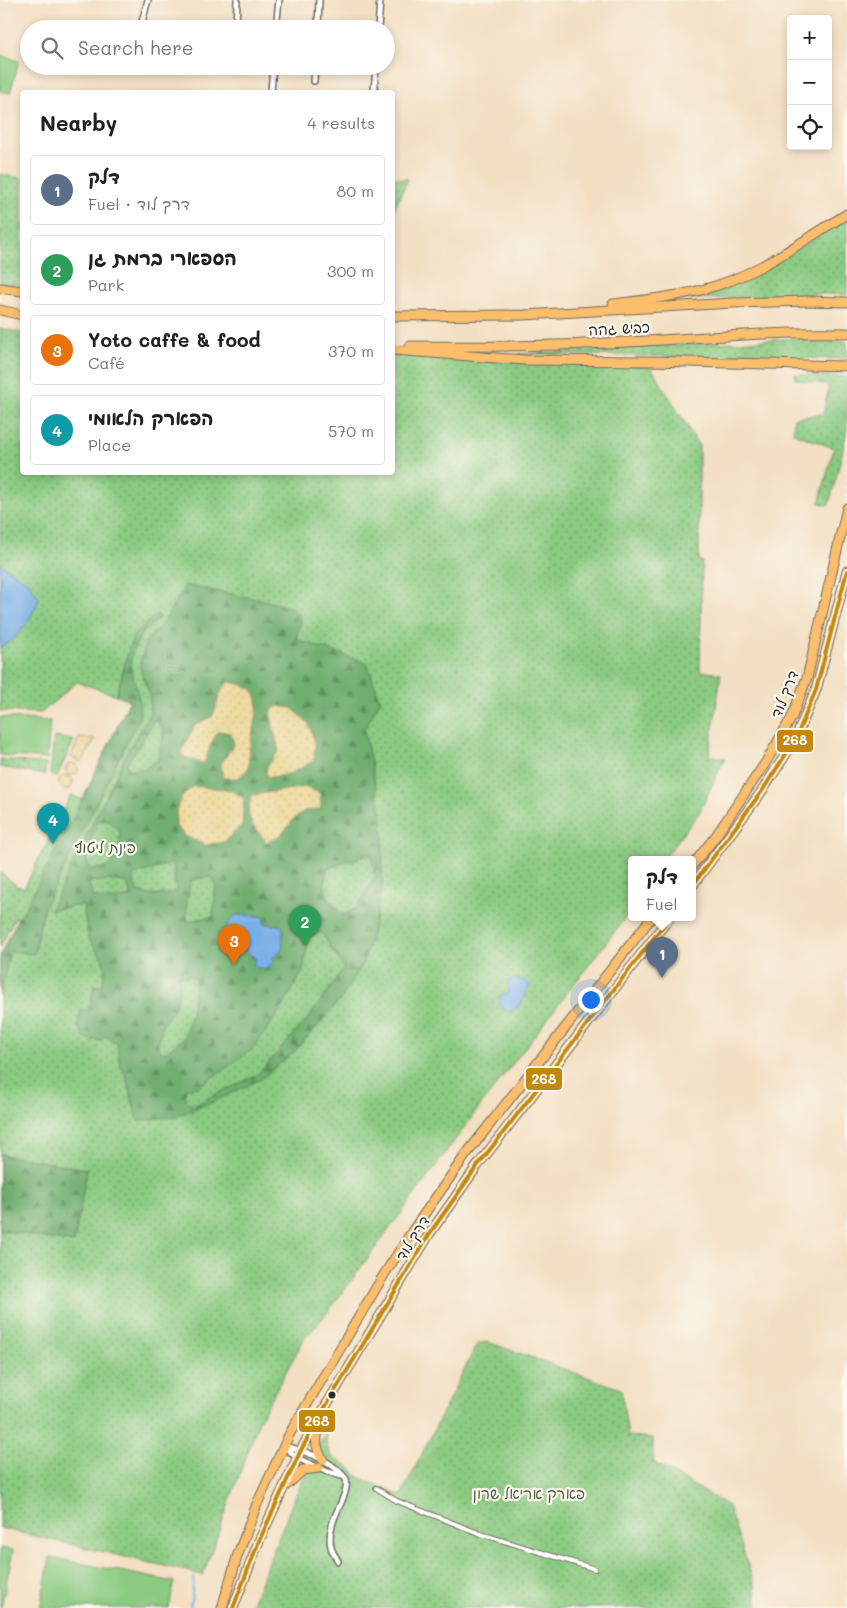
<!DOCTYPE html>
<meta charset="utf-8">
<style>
:root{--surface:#fff;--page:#f6f6f6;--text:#202124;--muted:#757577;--line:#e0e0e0;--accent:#0f766e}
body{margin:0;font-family:Mali,"Playpen Sans Hebrew",sans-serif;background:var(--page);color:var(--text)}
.controls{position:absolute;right:15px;top:15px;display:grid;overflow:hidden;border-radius:5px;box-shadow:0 2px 8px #0003}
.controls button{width:45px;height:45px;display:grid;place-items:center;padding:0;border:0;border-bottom:1px solid var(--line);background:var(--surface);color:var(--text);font:25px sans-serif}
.you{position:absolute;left:590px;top:999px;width:18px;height:18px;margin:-12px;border:4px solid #fff;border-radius:50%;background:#1a73e8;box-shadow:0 0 0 8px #1a73e833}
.badge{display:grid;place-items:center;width:32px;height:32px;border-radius:50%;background:var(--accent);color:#fff;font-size:16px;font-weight:700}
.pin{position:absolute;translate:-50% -41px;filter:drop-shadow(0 1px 2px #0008)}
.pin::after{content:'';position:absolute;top:26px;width:18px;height:15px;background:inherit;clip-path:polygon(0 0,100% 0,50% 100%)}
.popup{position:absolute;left:628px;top:856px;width:68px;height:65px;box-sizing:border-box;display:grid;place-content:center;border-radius:5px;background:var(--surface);filter:drop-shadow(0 1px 4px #0005);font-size:16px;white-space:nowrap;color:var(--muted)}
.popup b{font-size:19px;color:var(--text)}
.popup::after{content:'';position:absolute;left:50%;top:100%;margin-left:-10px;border:10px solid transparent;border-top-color:var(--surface)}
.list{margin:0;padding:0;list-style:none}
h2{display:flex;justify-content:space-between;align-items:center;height:65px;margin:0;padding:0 20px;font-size:21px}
h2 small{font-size:16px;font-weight:400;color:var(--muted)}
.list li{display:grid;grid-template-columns:32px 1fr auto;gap:15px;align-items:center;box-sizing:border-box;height:70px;margin:0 10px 10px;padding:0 10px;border:1px solid var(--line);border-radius:5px}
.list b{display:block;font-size:19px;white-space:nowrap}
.list p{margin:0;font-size:16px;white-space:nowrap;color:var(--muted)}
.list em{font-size:16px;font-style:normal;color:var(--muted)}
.icon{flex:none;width:28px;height:28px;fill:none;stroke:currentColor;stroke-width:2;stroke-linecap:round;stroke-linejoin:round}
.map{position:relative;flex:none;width:847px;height:1608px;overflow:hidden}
.search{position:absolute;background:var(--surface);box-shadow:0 2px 8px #0003;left:20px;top:20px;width:375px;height:55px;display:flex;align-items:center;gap:12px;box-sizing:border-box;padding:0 18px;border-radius:28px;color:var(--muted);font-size:19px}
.panel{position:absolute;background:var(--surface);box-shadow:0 2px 8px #0003;left:20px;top:90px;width:375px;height:385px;border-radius:5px}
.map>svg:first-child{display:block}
</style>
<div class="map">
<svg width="847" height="1608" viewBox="0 0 847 1608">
<defs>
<pattern id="green-dots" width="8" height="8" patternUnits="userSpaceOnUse" patternTransform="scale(1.25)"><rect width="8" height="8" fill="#8aca81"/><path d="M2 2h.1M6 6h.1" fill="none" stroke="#71a46a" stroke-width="1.8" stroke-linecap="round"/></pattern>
<pattern id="forest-firs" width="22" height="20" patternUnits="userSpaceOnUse" patternTransform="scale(1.25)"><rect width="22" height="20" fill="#6fae6f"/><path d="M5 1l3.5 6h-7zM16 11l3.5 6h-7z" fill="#5b8e5b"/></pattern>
<pattern id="sand-dots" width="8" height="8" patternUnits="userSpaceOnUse" patternTransform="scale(1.25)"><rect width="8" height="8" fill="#eeda9e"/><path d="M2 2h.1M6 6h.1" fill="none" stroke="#cb8" stroke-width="1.8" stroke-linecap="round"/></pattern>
</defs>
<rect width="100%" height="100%" fill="#fbf7ec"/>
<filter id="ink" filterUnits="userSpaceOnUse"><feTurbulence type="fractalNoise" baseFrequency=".02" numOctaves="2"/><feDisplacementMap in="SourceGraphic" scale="10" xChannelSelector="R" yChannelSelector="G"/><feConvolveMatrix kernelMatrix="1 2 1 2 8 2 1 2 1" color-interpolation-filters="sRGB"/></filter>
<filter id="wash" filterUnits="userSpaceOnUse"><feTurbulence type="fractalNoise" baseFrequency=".0096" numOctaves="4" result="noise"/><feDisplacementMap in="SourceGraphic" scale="20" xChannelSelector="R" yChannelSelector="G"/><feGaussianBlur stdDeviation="1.12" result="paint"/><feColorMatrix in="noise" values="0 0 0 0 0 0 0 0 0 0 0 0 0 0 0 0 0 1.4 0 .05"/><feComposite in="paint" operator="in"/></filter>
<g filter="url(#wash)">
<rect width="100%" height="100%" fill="#f3dfc2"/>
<g fill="url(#green-dots)" stroke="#5a7a56">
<path d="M 0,174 L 22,178 L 22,286 L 0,282 Z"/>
<path d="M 393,178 L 408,179 L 393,212 L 392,178 Z"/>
<path d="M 847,220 L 847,295 L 824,294 L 669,300 L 697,296 L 772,265 L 825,231 Z"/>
<path d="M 0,328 L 22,333 L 22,472 L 392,472 L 393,353 L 651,367 L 699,446 L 699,561 L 702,561 L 700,671 L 721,674 L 709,756 L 725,758 L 699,813 L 675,844 L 664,859 L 632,859 L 632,909 L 478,1109 L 328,1312 L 304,1339 L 259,1421 L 203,1575 L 0,1528 L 0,960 L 19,919 L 15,917 L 0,947 L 0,872 L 17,886 L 24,888 L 71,795 L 82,800 L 130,700 L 77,682 L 41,713 L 0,711 Z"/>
<path d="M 802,338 L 847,342 L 847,359 L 518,354 Z"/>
<path d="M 795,374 L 847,377 L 847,430 L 839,466 L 829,505 L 819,503 L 834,448 L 793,433 L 794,418 L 823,414 L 829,385 L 795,379 Z"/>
<path d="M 54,737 L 74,740 L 57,777 L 50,775 Z"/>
<path d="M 0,759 L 46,764 L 45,775 L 0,767 Z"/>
<path d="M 488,1342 L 621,1389 L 628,1436 L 653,1438 L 653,1462 L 728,1506 L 755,1586 L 758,1608 L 250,1608 L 293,1501 L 326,1431 C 324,1467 344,1455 357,1476 L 401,1496 L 477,1344 Z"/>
</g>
<g fill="url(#forest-firs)" stroke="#4d6c4d" fill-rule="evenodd">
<path d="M 185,585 L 263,600 L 289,607 L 302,617 L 296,639 L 367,663 L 379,698 L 381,699 L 364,730 L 381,811 L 383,839 L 382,889 L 372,935 L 363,963 L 341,999 L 295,1051 L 261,1079 L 213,1102 L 176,1116 L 138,1121 L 125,1073 L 120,1066 L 117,1043 L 105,1036 L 101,1041 L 84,1038 L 78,1025 L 81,1009 L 89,1011 L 94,985 L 102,987 L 105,968 L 102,958 L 88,938 L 83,905 L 50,910 L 127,753 L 150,713 L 150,695 L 141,673 L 140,663 L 146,642 L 164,622 ZM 221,691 L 250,746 L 248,769 L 221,764 L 234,744 L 232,733 L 218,731 L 211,744 L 204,764 L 181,754 L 194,725 L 213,716 ZM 155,719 L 164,731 L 158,760 L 145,769 L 131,770 L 126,765 L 139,746 ZM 193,786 L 211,789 L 231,835 L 224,842 ZM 305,787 L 321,808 L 304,811 L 293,820 L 281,835 ZM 107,819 L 120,832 L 120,853 L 108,867 L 90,870 L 85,855 L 98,821 ZM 371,854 L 375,877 L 357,908 L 343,915 C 327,898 320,891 328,868 ZM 173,863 L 176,892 C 162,895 150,898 137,891 L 133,877 L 134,875 ZM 211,876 L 216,884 L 213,917 L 187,921 L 187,902 L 191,880 ZM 108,880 L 127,882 L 131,897 C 117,900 105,902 92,896 L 89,882 ZM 236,915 L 252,915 L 264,917 L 264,924 L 279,925 L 279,952 L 273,956 L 273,962 L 266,969 L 258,968 L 253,964 L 256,959 L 244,949 L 227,941 ZM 321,932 L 344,968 L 308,1019 L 257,1075 L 192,1106 L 186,1101 L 185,1089 L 198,1087 L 253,1049 L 281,1009 L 303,971 L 309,937 ZM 179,976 L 191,976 L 196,979 L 192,1010 L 184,1038 L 164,1053 L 158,1049 L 158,1043 L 162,1025 L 174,1009 L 179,991 Z"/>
<path d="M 157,613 L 160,617 L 143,633 L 139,638 L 132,654 L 130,665 L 140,703 L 140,716 L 44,908 L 34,954 L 10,951 L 0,997 L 0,956 L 18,918 L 20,918 L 87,791 L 130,701 L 116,695 L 133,636 Z"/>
<path d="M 0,1154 L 87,1169 L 74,1243 L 0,1230 Z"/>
</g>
<g fill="url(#sand-dots)" stroke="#8c8264">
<path d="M 228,682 C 235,683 246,685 251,689 C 265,700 252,731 250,746 C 249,753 249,762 248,769 L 238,778 L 223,778 L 221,764 L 234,744 L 231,733 L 218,731 L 211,744 L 204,764 L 187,758 L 180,754 L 195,725 L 213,716 L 221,691 Z"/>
<path d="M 277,706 L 292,708 L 309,724 L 315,744 L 314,760 C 299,771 285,777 267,777 L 266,768 L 279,751 L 270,712 Z"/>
<path d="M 79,738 L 95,739 L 82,762 L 71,757 Z"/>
<path d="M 71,763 L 77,765 L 78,771 L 76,774 L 70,776 L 73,781 L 71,788 L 64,790 L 59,785 L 59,780 L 62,776 L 69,775 L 66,771 L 66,767 Z"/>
<path d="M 193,786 L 231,790 L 244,799 L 242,825 L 224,842 L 206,845 L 187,837 L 176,827 C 176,806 177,800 193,786 Z"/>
<path d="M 305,787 L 320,793 L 321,809 L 304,811 L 293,820 L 281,835 L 267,842 C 252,825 244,818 252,795 Z"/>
</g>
<g fill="#8aca81" stroke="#5a7a56">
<path d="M 0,55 L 19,61 L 10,93 L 0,91 Z"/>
<path d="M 0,717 L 50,721 L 47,759 L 0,755 Z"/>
<path d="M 0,1548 L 13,1550 L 1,1608 L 0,1608 Z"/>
<path d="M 50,1557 L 174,1582 L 169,1608 L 40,1608 Z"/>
</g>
<g fill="#7ab0e8" stroke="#526e8a">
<path d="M 0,564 L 29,583 L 39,598 C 31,620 21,636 0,648 Z"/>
<path d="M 236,915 L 252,915 L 264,917 L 264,924 L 279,925 L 283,928 L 282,949 L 274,956 L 273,962 L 266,969 L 258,968 L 253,964 L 256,959 L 244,949 L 227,941 L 225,938 L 227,926 Z"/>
<path d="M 514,979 L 525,980 L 530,985 L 520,1005 L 509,1013 L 500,1006 L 500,995 L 508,994 L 508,981 Z"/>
</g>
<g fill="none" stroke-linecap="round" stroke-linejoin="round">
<path stroke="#7ab0e8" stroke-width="2" d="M 190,1608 L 194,1578"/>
</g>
</g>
<g filter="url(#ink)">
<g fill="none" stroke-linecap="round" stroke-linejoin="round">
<g stroke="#716a60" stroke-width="6">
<path id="pedestrian" d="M 376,1488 L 397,1501 L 481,1534 L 595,1569"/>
</g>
<g stroke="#716a60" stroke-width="8">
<g id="minor">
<path d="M 140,29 L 148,0"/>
<path d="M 236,29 L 237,0"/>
<path d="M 276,29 L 279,0"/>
<path d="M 318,29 L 319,0"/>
<path d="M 378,29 L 380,0"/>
<path d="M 314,81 L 315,66"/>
<path d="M 271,92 L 273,66"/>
<path d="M 374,92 L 376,66"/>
<path d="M 284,1446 C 306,1451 332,1460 346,1479 C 350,1498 325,1520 331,1547 C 332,1552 336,1557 338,1561"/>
<path d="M 284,1446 L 297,1458 L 328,1472 L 342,1476"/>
</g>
</g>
<g stroke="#716a60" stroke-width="11">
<g id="primary">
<path d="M 692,866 L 715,837 L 766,762 L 792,717 L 807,678 L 847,508"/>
<path d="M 692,886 L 762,791 L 795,740 L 816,690 L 847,571"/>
<path d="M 320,1423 C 316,1439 314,1445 323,1460"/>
<path d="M 288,1484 L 303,1470 L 319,1468"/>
<path d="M 222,1608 L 237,1557 L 257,1504 L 290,1433 L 382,1278 L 413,1230 L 465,1156 L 652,917"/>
<path d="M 233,1608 L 259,1541 L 301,1450 L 324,1409 L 430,1233 L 478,1165 L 670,917"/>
</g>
</g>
<g stroke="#716a60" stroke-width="11">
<g id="trunk">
<path d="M 0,288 L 22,291"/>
<path d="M 613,304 C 644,300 675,297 705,289 C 756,276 802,241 847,214"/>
<path d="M 0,310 L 22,315"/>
<path d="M 392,316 L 524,315 L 733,303 L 807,301 L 847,302"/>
<path d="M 410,346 C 483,347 555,346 627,342 C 700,338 773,331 847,333"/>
<path d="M 392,350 L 524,360 L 648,361 L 847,366"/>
</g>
</g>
<use href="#pedestrian" stroke="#fff" stroke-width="4"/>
<use href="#minor" stroke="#fff" stroke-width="5"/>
<use href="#primary" stroke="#fabe6d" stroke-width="9"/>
<use href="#trunk" stroke="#fabe6d" stroke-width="9"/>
<g stroke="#fbf7ec" stroke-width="8">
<g id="bus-1">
<path d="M 692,886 L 762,791 L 795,740 L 816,690 L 847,571"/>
<path d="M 233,1608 L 259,1541 L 301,1450 L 324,1409 L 430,1233 L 478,1165 L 670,917"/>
</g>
</g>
<use href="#bus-1" stroke="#c4870b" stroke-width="4"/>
</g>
</g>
<circle fill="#2b2b2b" stroke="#fbf7ec" stroke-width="2" cx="332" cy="1395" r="4.5"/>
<g text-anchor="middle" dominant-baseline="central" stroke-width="4.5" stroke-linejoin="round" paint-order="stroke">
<g font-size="15" fill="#2b2b2b" stroke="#fbf7ec">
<text transform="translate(619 328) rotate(-3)">כביש גהה</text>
<text transform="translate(784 694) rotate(-68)">דרך לוד</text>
<text transform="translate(412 1238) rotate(-58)">דרך לוד</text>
</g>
<g font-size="15" fill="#485b45" stroke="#fbf7ec">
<text x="105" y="847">פינת ליטוף</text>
<text x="529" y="1493">פארק אריאל שרון</text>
</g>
</g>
<g stroke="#fbf7ec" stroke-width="2">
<rect x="776" y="729" width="38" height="24" rx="5" fill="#c4870b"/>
<rect x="525" y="1067" width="38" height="24" rx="5" fill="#c4870b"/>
<rect x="298" y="1409" width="38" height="24" rx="5" fill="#c4870b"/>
</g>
<g font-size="14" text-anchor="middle" font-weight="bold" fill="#fff">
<text x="795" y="745">268</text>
<text x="544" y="1084">268</text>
<text x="317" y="1426">268</text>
</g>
</svg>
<div class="controls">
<button>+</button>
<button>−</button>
<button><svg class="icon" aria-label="locate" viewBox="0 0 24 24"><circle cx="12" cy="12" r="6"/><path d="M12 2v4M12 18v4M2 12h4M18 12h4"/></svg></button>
</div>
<div class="you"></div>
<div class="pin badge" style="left:662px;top:978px;background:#5c6f8a">1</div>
<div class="popup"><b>דלק</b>Fuel</div>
<div class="pin badge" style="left:305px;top:946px;background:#2e9e5b">2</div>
<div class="pin badge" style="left:234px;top:965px;background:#e8710a">3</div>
<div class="pin badge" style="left:53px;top:844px;background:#0f9aa8">4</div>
<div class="search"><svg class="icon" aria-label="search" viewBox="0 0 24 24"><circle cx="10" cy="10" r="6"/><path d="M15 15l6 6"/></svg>Search here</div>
<section class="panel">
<h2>Nearby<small>4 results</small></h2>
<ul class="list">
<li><span class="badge" style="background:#5c6f8a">1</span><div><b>דלק</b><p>Fuel · דרך לוד</p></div><em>80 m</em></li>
<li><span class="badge" style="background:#2e9e5b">2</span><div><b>הספארי ברמת גן</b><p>Park</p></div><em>300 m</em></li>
<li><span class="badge" style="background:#e8710a">3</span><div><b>Yoto caffe &amp; food</b><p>Café</p></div><em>370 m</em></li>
<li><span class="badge" style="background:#0f9aa8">4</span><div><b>הפארק הלאומי</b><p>Place</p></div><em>570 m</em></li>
</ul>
</section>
</div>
